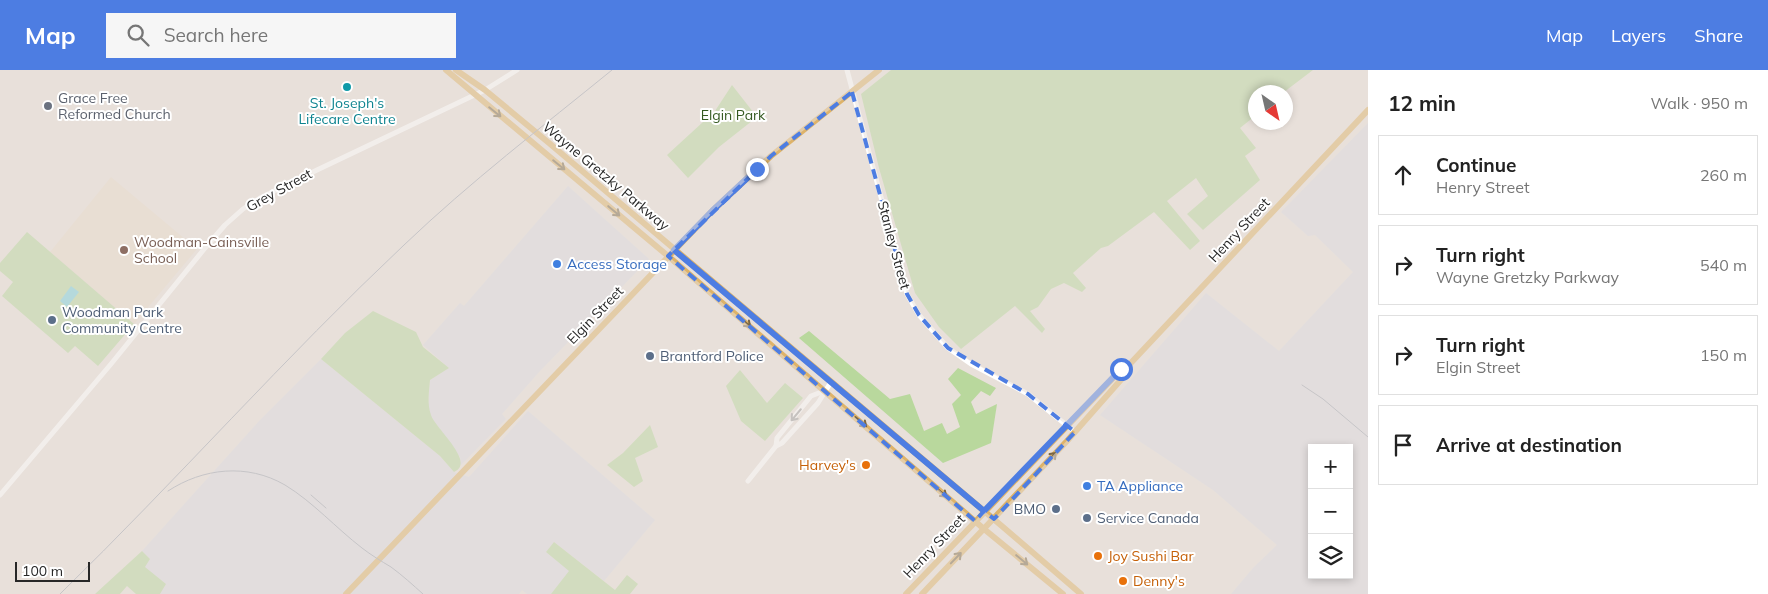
<!DOCTYPE html>
<meta charset="utf-8">
<style>
:root{--surface:#fff;--page:#f6f6f6;--text:#222;--muted:#767676;--line:#e0e0e0;--accent:#4d7de2}
body{margin:0;font-family:Mulish,sans-serif;background:var(--page);color:var(--text)}
.controls{position:absolute;right:15px;bottom:15px;display:grid;overflow:hidden;border-radius:0px;box-shadow:0 2px 8px #0003}
.controls button{width:45px;height:45px;display:grid;place-items:center;padding:0;border:0;border-bottom:1px solid var(--line);background:var(--surface);color:var(--text);font:25px sans-serif}
.compass{position:absolute;left:1248px;top:15px;width:45px;height:45px;border-radius:50%;background:var(--surface);box-shadow:0 2px 8px #0003;rotate:146deg}
.scale{position:absolute;left:15px;bottom:12px;width:75px;box-sizing:border-box;padding-left:5px;border:2px solid #272727;border-top:0;font-size:14px;line-height:18px;white-space:nowrap;color:#272727;-webkit-text-stroke:4px #fff;paint-order:stroke}
.stop{position:absolute;width:15px;height:15px;margin:-11px;border:4px solid #4d7de2;border-radius:50%;background:#fff}
.stop.end{background:#4d7de2;border-color:#fff;box-shadow:0 1px 5px #0008}
.list{margin:0;padding:0;list-style:none}
h2{display:flex;justify-content:space-between;align-items:center;height:65px;margin:0;padding:0 20px;font-size:21px}
h2 small{font-size:16px;font-weight:400;color:var(--muted)}
.list li{display:grid;grid-template-columns:32px 1fr auto;gap:15px;align-items:center;box-sizing:border-box;height:80px;margin:0 10px 10px;padding:0 10px;border:1px solid var(--line);border-radius:0px}
.list b{display:block;font-size:19px;white-space:nowrap}
.list p{margin:0;font-size:16px;white-space:nowrap;color:var(--muted)}
.list em{font-size:16px;font-style:normal;color:var(--muted)}
.icon{flex:none;width:28px;height:28px;fill:none;stroke:currentColor;stroke-width:2;stroke-linecap:round;stroke-linejoin:round}
.map{position:relative;flex:none;width:1368px;height:524px;overflow:hidden}
header{display:flex;align-items:center;gap:30px;box-sizing:border-box;height:70px;padding:0 25px;background:var(--accent);color:#fff}
header strong{font-size:24px}
nav{display:flex;gap:28px;margin-inline-start:auto;font-size:18px}
.search{width:350px;height:45px;background:var(--page);display:flex;align-items:center;gap:12px;box-sizing:border-box;padding:0 18px;border-radius:0px;color:var(--muted);font-size:19px}
main{display:flex}
aside{flex:1;background:var(--surface)}
.map>svg:first-child{display:block}
</style>
<header>
<strong>Map</strong>
<div class="search"><svg class="icon" aria-label="search" viewBox="0 0 24 24"><circle cx="10" cy="10" r="6"/><path d="M15 15l6 6"/></svg>Search here</div>
<nav><a>Map</a><a>Layers</a><a>Share</a></nav>
</header>
<main>
<div class="map">
<svg width="1368" height="524" viewBox="0 0 1368 524">
<rect width="100%" height="100%" fill="#e8e0da"/>
<g fill="#dbdae1" fill-rule="evenodd">
<path d="M 1368,53 L 1368,524 L 1231,524 L 1254,497 L 1277,475 L 1213,420 L 1100,345 L 1206,223 L 1279,281 L 1353,202 L 1315,165 L 1308,166 L 1281,142 ZM 1312,378 L 1349,378 L 1349,505 L 1312,505 Z"/>
<path d="M 568,116 L 649,189 L 539,302 L 502,344 L 506,349 L 461,395 L 460,387 L 431,347 L 428,335 L 430,310 L 449,298 L 423,275 L 460,233 L 464,236 Z"/>
<path d="M 321,289 L 440,386 L 454,402 L 469,407 L 528,341 L 655,450 L 604,511 L 554,472 L 546,482 L 570,501 L 551,524 L 527,524 L 522,520 L 519,524 L 160,524 L 166,514 L 144,497 L 150,489 L 142,481 L 260,350 Z"/>
</g>
<path fill="#e8dbcb" d="M 111,107 L 197,179 L 134,254 L 50,182 Z"/>
<g fill="#b9d89d">
<path d="M 891,0 L 1313,0 L 1284,22 L 1256,22 L 1255,46 L 1240,58 L 1256,78 L 1245,86 L 1260,110 L 1203,160 L 1187,144 L 1208,126 L 1196,108 L 1167,131 L 1200,171 L 1190,180 L 1154,142 L 1108,176 L 1101,178 L 1073,203 L 1086,218 L 1082,222 L 1064,213 L 1051,219 L 1038,237 L 1030,241 L 1045,259 L 1042,263 L 1015,236 L 961,279 L 939,257 L 915,223 L 879,98 L 861,24 Z"/>
<path d="M 732,15 L 757,47 L 719,77 L 688,108 L 667,85 L 715,41 Z"/>
<path d="M 27,162 L 134,254 L 98,296 L 75,276 L 68,283 L 2,226 L 13,212 L 0,201 L 0,193 Z"/>
<path d="M 373,241 L 416,262 L 423,277 L 449,298 L 430,310 C 429,322 427,334 431,345 C 435,358 477,393 454,402 L 440,386 L 321,289 L 345,263 Z"/>
<path d="M 809,261 L 890,329 L 910,324 L 924,361 L 942,353 L 947,364 L 960,357 L 952,334 L 961,325 L 948,309 L 958,298 L 996,318 L 990,326 L 981,321 L 971,332 L 976,344 L 997,334 L 991,373 L 943,393 L 799,268 Z"/>
<path d="M 740,300 L 767,333 L 785,313 L 803,328 L 765,371 L 741,351 L 726,316 Z"/>
<path d="M 650,355 L 658,377 L 635,388 L 643,411 L 634,417 L 607,395 L 623,383 Z"/>
<path d="M 554,472 L 615,520 L 627,505 L 638,514 L 630,524 L 551,524 L 569,501 L 546,482 Z"/>
<path d="M 142,481 L 150,489 L 145,497 L 166,514 L 160,524 L 136,524 L 127,516 L 120,524 L 95,524 Z"/>
</g>
<path fill="#79d1de" d="M 71,216 L 79,222 L 67,237 L 60,231 Z"/>
<g fill="none" stroke-linecap="round" stroke-linejoin="round">
<g stroke="#fff" stroke-width="5">
<path d="M 847,0 L 907,224 L 919,245 L 948,278 L 971,294 L 1028,324 L 1075,362"/>
<path d="M 776,376 L 782,373 L 818,333 L 831,312"/>
<path d="M 748,411 L 776,376 L 777,368 L 811,326 L 824,321"/>
<path d="M 0,425 L 111,294 L 205,178 L 225,155 L 243,139 L 260,128 L 317,100 L 485,20 L 517,0"/>
</g>
<g stroke="#deb369" stroke-width="6">
<path d="M 446,0 L 668,186 L 984,459 L 1063,524"/>
<path d="M 456,0 L 485,20 L 549,73 L 1003,457 L 1081,524"/>
<path d="M 346,524 L 712,141 L 771,86 L 879,0"/>
<path d="M 906,524 L 1120,301 L 1128,296 L 1368,40"/>
<path d="M 922,524 L 1067,371 L 1126,304 L 1128,296"/>
</g>
<g stroke="#9ea3af" stroke-width="1">
<path d="M 1302,315 L 1323,329 L 1368,367"/>
<path d="M 168,421 C 203,398 247,393 285,415 C 313,432 336,458 362,478 C 371,485 381,491 391,497 C 402,505 413,515 423,524"/>
<path d="M 311,425 L 326,438"/>
<path d="M 60,524 C 177,410 285,287 404,175 C 470,112 542,57 612,0"/>
</g>
</g>
<defs><path id="oneway-shaft" d="M-6 0H5M1.5-3L5.5 0L1.5 3" fill="none" stroke-width="1.6" stroke-linecap="round" stroke-linejoin="round" transform="scale(1.25)"/></defs>
<g stroke="#796645">
<use href="#oneway-shaft" transform="translate(495 42) rotate(39)"/>
<use href="#oneway-shaft" transform="translate(559 95) rotate(39)"/>
<use href="#oneway-shaft" transform="translate(614 141) rotate(40)"/>
<use href="#oneway-shaft" transform="translate(745 252) rotate(41)"/>
<use href="#oneway-shaft" transform="translate(861 352) rotate(41)"/>
<use href="#oneway-shaft" transform="translate(1051 388) rotate(-47)"/>
<use href="#oneway-shaft" transform="translate(941 422) rotate(41)"/>
<use href="#oneway-shaft" transform="translate(956 488) rotate(-46)"/>
<use href="#oneway-shaft" transform="translate(1022 490) rotate(40)"/>
</g>
<use stroke="#9e9e9e" href="#oneway-shaft" transform="translate(796 345) rotate(130)"/>
<g fill="none" stroke-linecap="round" stroke-linejoin="round">
<path stroke="#4d7de2" stroke-width="6" d="M 757,99 L 712,141 L 674,180 L 984,441 L 1121,299"/>
</g>
<path d="M0 0H1368V524H0ZM 852,22 L 907,224 L 919,245 L 948,278 L 1028,324 L 1075,362 L 994,449 L 984,441 L 975,451 L 668,186 L 771,86 Z" fill="#e8e0da" fill-opacity=".55" fill-rule="evenodd"/>
<path fill="none" stroke="#4d7de2" stroke-width="4" stroke-dasharray="10 6" stroke-linejoin="round" d="M 852,22 L 907,224 L 919,245 L 948,278 L 1028,324 L 1075,362 L 994,449 L 984,441 L 975,451 L 668,186 L 771,86 Z"/>
<circle fill="#0f9aa8" stroke="#fff" stroke-width="2" cx="347" cy="17" r="5"/>
<circle fill="#6b7280" stroke="#fff" stroke-width="2" cx="48" cy="36" r="5"/>
<circle fill="#8d6e63" stroke="#fff" stroke-width="2" cx="124" cy="180" r="5"/>
<g fill="#3f7fe0" stroke="#fff" stroke-width="2">
<circle cx="557" cy="194" r="5"/>
<circle cx="1087" cy="416" r="5"/>
</g>
<g fill="#5c6f8a" stroke="#fff" stroke-width="2">
<circle cx="52" cy="250" r="5"/>
<circle cx="650" cy="286" r="5"/>
<circle cx="1056" cy="439" r="5"/>
<circle cx="1087" cy="448" r="5"/>
</g>
<g fill="#e8710a" stroke="#fff" stroke-width="2">
<circle cx="866" cy="395" r="5"/>
<circle cx="1098" cy="486" r="5"/>
<circle cx="1123" cy="511" r="5"/>
</g>
<g text-anchor="middle" dominant-baseline="central" stroke-width="4" stroke-linejoin="round" paint-order="stroke">
<g font-size="14" fill="#5b616d" stroke="#fff" text-anchor="start">
<text x="58" y="28">Grace Free<tspan x="58" dy="16">Reformed Church</tspan></text>
</g>
<g font-size="14" fill="#0d838f" stroke="#fff">
<text x="347" y="33">St. Joseph's<tspan x="347" dy="16">Lifecare Centre</tspan></text>
</g>
<g font-size="14" fill="#355a21" stroke="#fff">
<text x="733" y="45">Elgin Park</text>
</g>
<g font-size="14" fill="#272727" stroke="#fff">
<text transform="translate(606 106) rotate(40)">Wayne Gretzky Parkway</text>
<text transform="translate(279 120) rotate(-29)">Grey Street</text>
<text transform="translate(1239 160) rotate(-47)">Henry Street</text>
<text transform="translate(894 175) rotate(75)">Stanley Street</text>
<text transform="translate(595 245) rotate(-46)">Elgin Street</text>
<text transform="translate(934 476) rotate(-46)">Henry Street</text>
</g>
<g font-size="14" fill="#785e54" stroke="#fff" text-anchor="start">
<text x="134" y="172">Woodman-Cainsville<tspan x="134" dy="16">School</tspan></text>
</g>
<g font-size="14" fill="#366cbe" stroke="#fff" text-anchor="start">
<text x="567" y="194">Access Storage</text>
<text x="1097" y="416">TA Appliance</text>
</g>
<g font-size="14" fill="#4e5e75" stroke="#fff" text-anchor="start">
<text x="62" y="242">Woodman Park<tspan x="62" dy="16">Community Centre</tspan></text>
<text x="660" y="286">Brantford Police</text>
<text x="1046" y="439" text-anchor="end">BMO</text>
<text x="1097" y="448">Service Canada</text>
</g>
<g font-size="14" fill="#c56008" stroke="#fff" text-anchor="start">
<text x="856" y="395" text-anchor="end">Harvey's</text>
<text x="1108" y="486">Joy Sushi Bar</text>
<text x="1133" y="511">Denny's</text>
</g>
</g>
</svg>
<div class="controls">
<button>+</button>
<button>−</button>
<button><svg class="icon" aria-label="layers" viewBox="0 0 24 24"><path d="M12 4l9 5-9 5-9-5zM3 14l9 5 9-5"/></svg></button>
</div>
<svg class="compass" viewBox="-18 -18 36 36"><path d="M0-13l5 13h-10z" fill="#e53935"/><path d="M0 13l5-13h-10z" fill="#767676"/></svg>
<div class="scale">100 m</div>
<div class="stop" style="left:1121px;top:299px"></div>
<div class="stop end" style="left:757px;top:99px"></div>
</div>
<aside>
<h2>12 min<small>Walk · 950 m</small></h2>
<ul class="list">
<li><svg class="icon" aria-label="ahead" viewBox="0 0 24 24"><path d="M12 20V5M6 11l6-6 6 6"/></svg><div><b>Continue</b><p>Henry Street</p></div><em>260 m</em></li>
<li><svg class="icon" aria-label="right" viewBox="0 0 24 24"><path d="M7 20v-9h11M14 6l5 5-5 5"/></svg><div><b>Turn right</b><p>Wayne Gretzky Parkway</p></div><em>540 m</em></li>
<li><svg class="icon" aria-label="right" viewBox="0 0 24 24"><path d="M7 20v-9h11M14 6l5 5-5 5"/></svg><div><b>Turn right</b><p>Elgin Street</p></div><em>150 m</em></li>
<li><svg class="icon" aria-label="arrive" viewBox="0 0 24 24"><path d="M6 21V4h12l-3 4 3 4H6"/></svg><div><b>Arrive at destination</b></div></li>
</ul>
</aside>
</main>
